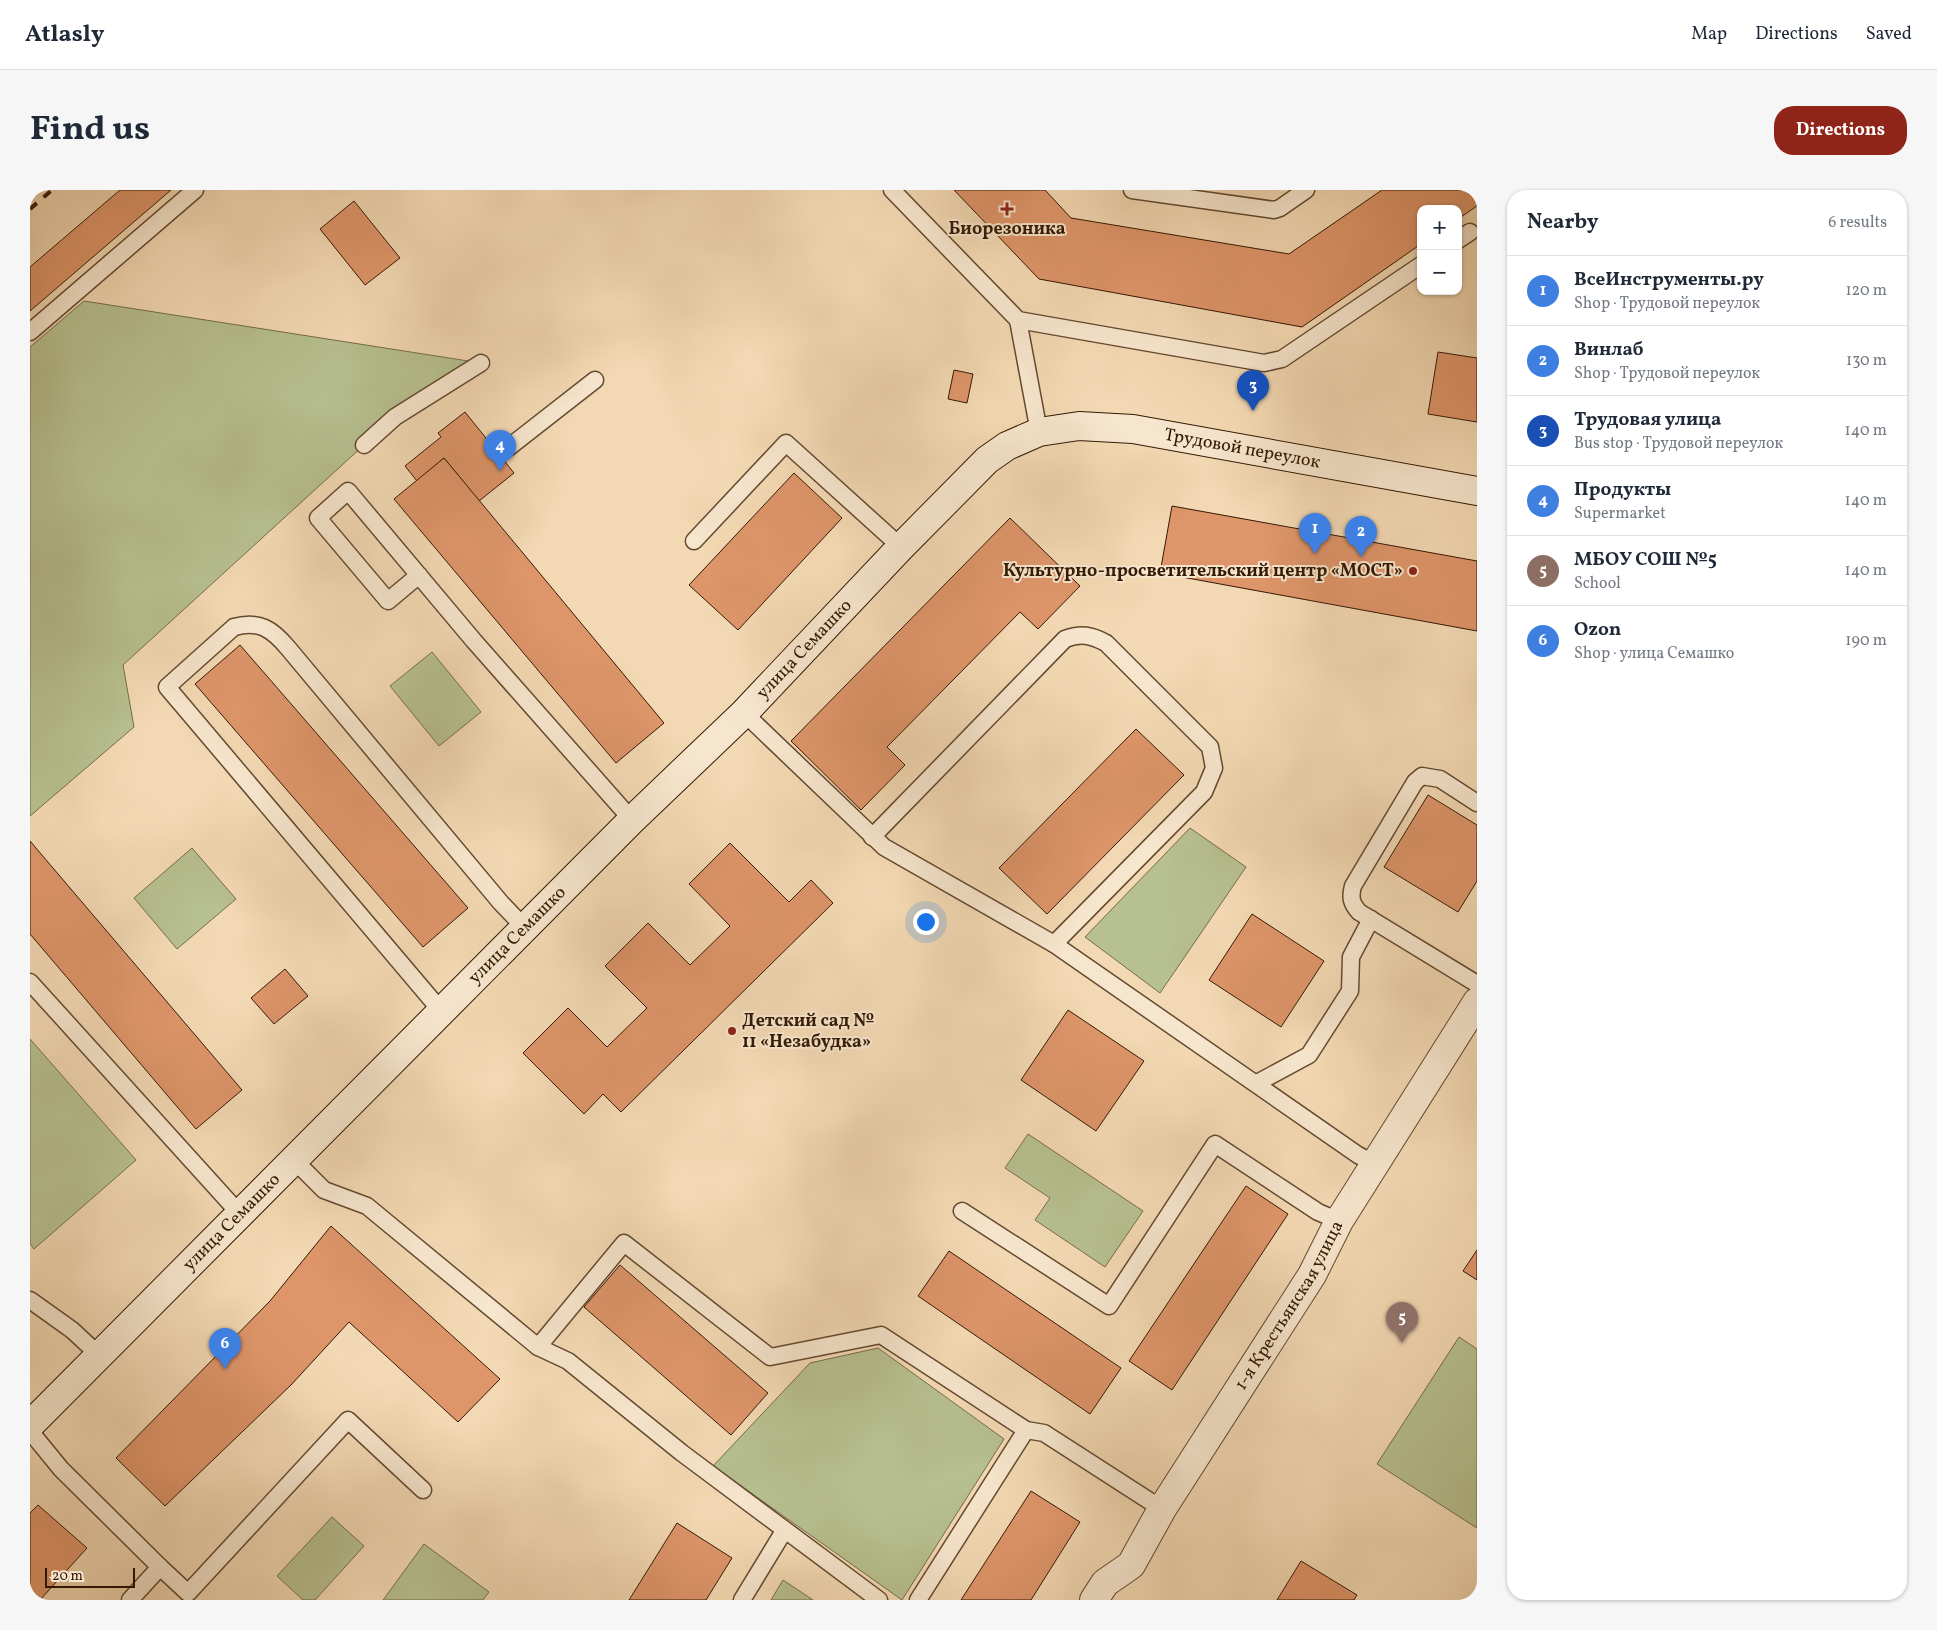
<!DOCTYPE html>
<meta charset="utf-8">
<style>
:root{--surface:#fff;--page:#f6f6f7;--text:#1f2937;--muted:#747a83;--line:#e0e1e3;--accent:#8f2418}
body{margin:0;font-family:Vollkorn,serif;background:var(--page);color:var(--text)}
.controls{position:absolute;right:15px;top:15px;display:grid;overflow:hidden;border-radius:10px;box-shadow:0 1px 4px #0004}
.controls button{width:45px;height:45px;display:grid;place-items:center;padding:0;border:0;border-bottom:1px solid var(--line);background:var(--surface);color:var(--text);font:25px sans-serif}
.scale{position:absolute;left:15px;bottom:12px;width:90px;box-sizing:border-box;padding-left:5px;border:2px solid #351904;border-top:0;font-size:14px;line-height:18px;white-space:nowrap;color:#351904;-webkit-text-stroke:4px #f7e6ce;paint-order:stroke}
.you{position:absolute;left:895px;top:731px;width:18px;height:18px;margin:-12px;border:4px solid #fff;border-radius:50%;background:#1a73e8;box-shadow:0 0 0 8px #1a73e833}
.badge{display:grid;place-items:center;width:32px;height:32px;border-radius:50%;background:var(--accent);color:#fff;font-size:16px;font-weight:700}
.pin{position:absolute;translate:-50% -41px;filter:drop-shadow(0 1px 2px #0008)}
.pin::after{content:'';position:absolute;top:26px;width:18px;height:15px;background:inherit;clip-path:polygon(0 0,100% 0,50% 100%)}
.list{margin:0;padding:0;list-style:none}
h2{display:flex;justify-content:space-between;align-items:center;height:65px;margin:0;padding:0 20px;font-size:21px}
h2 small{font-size:16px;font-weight:400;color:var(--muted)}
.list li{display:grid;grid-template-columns:32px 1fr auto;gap:15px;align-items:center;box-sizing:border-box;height:70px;padding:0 20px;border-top:1px solid var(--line)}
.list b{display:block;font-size:19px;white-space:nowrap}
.list p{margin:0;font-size:16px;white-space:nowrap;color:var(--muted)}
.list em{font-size:16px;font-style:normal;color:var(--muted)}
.map{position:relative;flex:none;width:1447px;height:1410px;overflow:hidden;border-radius:20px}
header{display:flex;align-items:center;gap:30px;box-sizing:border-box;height:70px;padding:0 25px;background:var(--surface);border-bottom:1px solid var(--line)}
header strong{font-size:24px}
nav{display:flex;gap:28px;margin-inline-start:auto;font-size:18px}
.intro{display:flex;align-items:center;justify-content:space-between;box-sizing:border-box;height:120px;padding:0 30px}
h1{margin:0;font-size:35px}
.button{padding:12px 22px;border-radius:20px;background:var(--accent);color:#fff;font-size:18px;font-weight:700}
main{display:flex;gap:30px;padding:0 30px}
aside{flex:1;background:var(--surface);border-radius:20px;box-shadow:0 1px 4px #0004}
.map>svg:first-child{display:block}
</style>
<header>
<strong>Atlasly</strong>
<nav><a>Map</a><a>Directions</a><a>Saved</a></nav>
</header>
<div class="intro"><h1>Find us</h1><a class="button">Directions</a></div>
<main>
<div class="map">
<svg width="1447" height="1410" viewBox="0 0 1447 1410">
<rect width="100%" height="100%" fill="#f3d9b3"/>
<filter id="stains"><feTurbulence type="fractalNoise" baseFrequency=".004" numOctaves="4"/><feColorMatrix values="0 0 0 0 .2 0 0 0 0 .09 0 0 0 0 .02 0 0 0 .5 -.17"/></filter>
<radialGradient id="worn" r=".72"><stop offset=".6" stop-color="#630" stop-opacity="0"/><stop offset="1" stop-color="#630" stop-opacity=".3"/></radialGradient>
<g fill="#b7c08f" stroke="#766c4a">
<path d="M 54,111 L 451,173 L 334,255 L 93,475 L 104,537 L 0,626 L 0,157 Z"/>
<path d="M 402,462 L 451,522 L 409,556 L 360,496 Z"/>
<path d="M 1160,638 L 1216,677 L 1130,803 L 1055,747 Z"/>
<path d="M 162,658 L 206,709 L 147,759 L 104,708 Z"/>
<path d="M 0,849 L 106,970 L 4,1059 L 0,1054 Z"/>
<path d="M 998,944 L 1113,1021 L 1075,1077 L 1005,1030 L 1020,1008 L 975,978 Z"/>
<path d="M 1429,1147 L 1447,1159 L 1447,1338 L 1347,1274 Z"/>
<path d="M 848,1158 L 974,1249 L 872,1410 L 683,1276 L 780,1173 Z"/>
<path d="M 302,1327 L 334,1356 L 285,1410 L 273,1410 L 247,1386 Z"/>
<path d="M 394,1354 L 459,1402 L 453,1410 L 353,1410 Z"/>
<path d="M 753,1390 L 783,1410 L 741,1410 Z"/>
</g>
<g fill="#de956a" stroke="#351904">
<path d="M 90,0 L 141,0 L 0,121 L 0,77 Z"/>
<path d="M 924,0 L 1015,0 L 1041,28 L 1259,64 L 1352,0 L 1447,0 L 1447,16 L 1428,29 L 1428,19 L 1391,19 L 1391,54 L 1272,137 L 1009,89 Z"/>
<path d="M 324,11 L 370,68 L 335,95 L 290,39 Z"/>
<path d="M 1408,162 L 1447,168 L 1447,232 L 1398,224 Z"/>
<path d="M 924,180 L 943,184 L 937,213 L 918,209 Z"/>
<path d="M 435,222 L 484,283 L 449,311 L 414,268 L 387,291 L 375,276 L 411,247 L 408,243 Z"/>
<path d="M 414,268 L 634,533 L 586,573 L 364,309 Z"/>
<path d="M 764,283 L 812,328 L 708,440 L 659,395 Z"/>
<path d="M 1142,316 L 1447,371 L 1447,441 L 1130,383 Z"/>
<path d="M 980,328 L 1050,396 L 1008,439 L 990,422 L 857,557 L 875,575 L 831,620 L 761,551 Z"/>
<path d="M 210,455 L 438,718 L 393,757 L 165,494 Z"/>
<path d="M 1106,539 L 1154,585 L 1017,724 L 969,678 Z"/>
<path d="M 1398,605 L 1447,635 L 1447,691 L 1428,722 L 1354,677 Z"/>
<path d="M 0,651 L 212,900 L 166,939 L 0,744 Z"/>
<path d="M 700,653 L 759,712 L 781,690 L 803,713 L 591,922 L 573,904 L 554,924 L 493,863 L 538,818 L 577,857 L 617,818 L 575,776 L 618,733 L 660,775 L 700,736 L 659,694 Z"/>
<path d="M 1222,724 L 1294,771 L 1251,837 L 1179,790 Z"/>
<path d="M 255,779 L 278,806 L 244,834 L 221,808 Z"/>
<path d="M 1038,820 L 1114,871 L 1066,941 L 991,890 Z"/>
<path d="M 1216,996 L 1258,1024 L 1142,1200 L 1099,1171 Z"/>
<path d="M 301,1036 L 470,1189 L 428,1232 L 319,1132 L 261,1195 L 135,1316 L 86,1268 L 240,1111 Z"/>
<path d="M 1447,1060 L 1447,1090 L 1433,1081 Z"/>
<path d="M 919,1061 L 1091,1178 L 1060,1224 L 888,1106 Z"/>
<path d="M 590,1075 L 738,1203 L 701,1245 L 554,1117 Z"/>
<path d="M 1001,1301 L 1050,1332 L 1001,1410 L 931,1410 Z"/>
<path d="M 8,1315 L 57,1358 L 10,1410 L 0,1410 L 0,1323 Z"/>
<path d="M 647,1333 L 702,1368 L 676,1410 L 599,1410 Z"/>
<path d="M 1271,1371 L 1327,1405 L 1324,1410 L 1247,1410 Z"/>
</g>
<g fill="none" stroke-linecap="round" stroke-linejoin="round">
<g stroke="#644930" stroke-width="19">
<g id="service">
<path d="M 862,0 L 988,130 L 1234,173 L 1252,169 L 1391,75"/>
<path d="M 1102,0 L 1244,20 L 1250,18 L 1276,0"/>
<path d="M 1428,50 L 1440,42"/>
<path d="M 988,130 L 1009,242"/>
<path d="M 0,142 L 165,0"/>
<path d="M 334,255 L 365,227 L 451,173"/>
<path d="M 478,258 L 565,190"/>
<path d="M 664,351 L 756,253 L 871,357"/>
<path d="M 389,385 L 358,411 L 288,328 L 318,301 L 444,451 L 602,630"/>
<path d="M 714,523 L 854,657 L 1024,754 L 1328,965 L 1345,974"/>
<path d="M 1447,613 L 1410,589 L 1392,586 L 1385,592 L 1323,696 C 1320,707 1321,713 1329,722 L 1447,794"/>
<path d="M 842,647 L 1035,449 C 1051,443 1061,445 1076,453 L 1180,557 L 1184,578 L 1174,602 L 1024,754"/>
<path d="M 0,792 L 209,1023"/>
<path d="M 412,822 L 137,497 L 204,437 C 229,430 242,439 258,458 L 471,713 L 496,739"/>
<path d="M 1227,893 L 1279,865 L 1320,801 L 1321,767 L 1341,729"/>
<path d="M 263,969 L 294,1000 L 337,1016 L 508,1157 L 594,1053 L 740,1167 L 851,1145 L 996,1240 L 1014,1243 L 1132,1319"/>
<path d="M 932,1021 L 1079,1116 L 1185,954 L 1288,1022 L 1309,1031"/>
<path d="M 0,1110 L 42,1140 L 70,1166"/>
<path d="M 508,1157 L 538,1171 L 652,1263 L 849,1410"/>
<path d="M 0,1241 L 31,1279 L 130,1377"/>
<path d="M 100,1410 L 130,1377 L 158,1403 L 318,1230 L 393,1300"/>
<path d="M 712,1410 L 754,1341"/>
<path d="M 888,1410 L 996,1240"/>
</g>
</g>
<g stroke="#644930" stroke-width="30">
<g id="minor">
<path id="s1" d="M 1064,1410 L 1075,1393 L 1101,1375 L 1132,1319 L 1282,1085 L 1309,1031 L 1447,812"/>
</g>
</g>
<g stroke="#351904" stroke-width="30">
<g id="secondary">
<path id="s2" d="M 0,1235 L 602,630 L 714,523 L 871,357 L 957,270 L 977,256 L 1009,242 L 1049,236 L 1103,239 L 1447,301"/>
</g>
</g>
<use href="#service" stroke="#f7e6ce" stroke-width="16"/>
<use href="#minor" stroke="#f7e6ce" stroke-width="28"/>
<use href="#secondary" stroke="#f7e6ce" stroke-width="28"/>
<path stroke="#351904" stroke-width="4" stroke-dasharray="9 9" stroke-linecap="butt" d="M 0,19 L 22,0"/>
</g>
<g fill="#8f2418" stroke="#f7e6ce" stroke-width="2">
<path d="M974.5 11.5h5v5h5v5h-5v5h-5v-5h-5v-5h5z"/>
<circle cx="1383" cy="381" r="5"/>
<circle cx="702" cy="841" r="5"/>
</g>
<g text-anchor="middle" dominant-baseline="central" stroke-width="4" stroke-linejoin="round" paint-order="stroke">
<g font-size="18" font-weight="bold" fill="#351904" stroke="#f7e6ce">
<text x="977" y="39">Биорезоника</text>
<text x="1373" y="381" text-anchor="end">Культурно-просветительский центр «МОСТ»</text>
<text x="712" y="831" text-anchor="start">Детский сад №<tspan x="712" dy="21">11 «Незабудка»</tspan></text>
</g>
<g font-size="18" fill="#351904" stroke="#f7e6ce">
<text stroke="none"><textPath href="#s2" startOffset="1624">Трудовой переулок</textPath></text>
<text stroke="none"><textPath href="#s2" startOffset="1096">улица Семашко</textPath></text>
<text stroke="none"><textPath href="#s2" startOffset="691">улица Семашко</textPath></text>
<text stroke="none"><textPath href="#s2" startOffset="286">улица Семашко</textPath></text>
<text stroke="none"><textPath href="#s1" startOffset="356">1-я Крестьянская улица</textPath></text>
</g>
</g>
<rect width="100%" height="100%" filter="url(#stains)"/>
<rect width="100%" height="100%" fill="url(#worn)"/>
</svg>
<div class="controls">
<button>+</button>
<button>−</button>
</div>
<div class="scale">20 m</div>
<div class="you"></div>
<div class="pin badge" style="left:1285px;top:364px;background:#3f7fe0">1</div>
<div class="pin badge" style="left:1331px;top:367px;background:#3f7fe0">2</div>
<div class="pin badge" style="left:1223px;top:221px;background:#1a4fb4">3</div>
<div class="pin badge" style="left:470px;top:281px;background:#3f7fe0">4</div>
<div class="pin badge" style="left:1372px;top:1153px;background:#8d6e63">5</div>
<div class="pin badge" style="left:195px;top:1179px;background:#3f7fe0">6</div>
</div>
<aside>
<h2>Nearby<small>6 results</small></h2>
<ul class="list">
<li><span class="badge" style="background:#3f7fe0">1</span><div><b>ВсеИнструменты.ру</b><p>Shop · Трудовой переулок</p></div><em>120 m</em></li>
<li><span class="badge" style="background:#3f7fe0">2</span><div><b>Винлаб</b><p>Shop · Трудовой переулок</p></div><em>130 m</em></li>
<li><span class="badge" style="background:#1a4fb4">3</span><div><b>Трудовая улица</b><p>Bus stop · Трудовой переулок</p></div><em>140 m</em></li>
<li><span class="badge" style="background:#3f7fe0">4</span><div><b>Продукты</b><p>Supermarket</p></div><em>140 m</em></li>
<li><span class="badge" style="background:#8d6e63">5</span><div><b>МБОУ СОШ №5</b><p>School</p></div><em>140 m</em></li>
<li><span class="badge" style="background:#3f7fe0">6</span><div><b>Ozon</b><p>Shop · улица Семашко</p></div><em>190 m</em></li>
</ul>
</aside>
</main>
